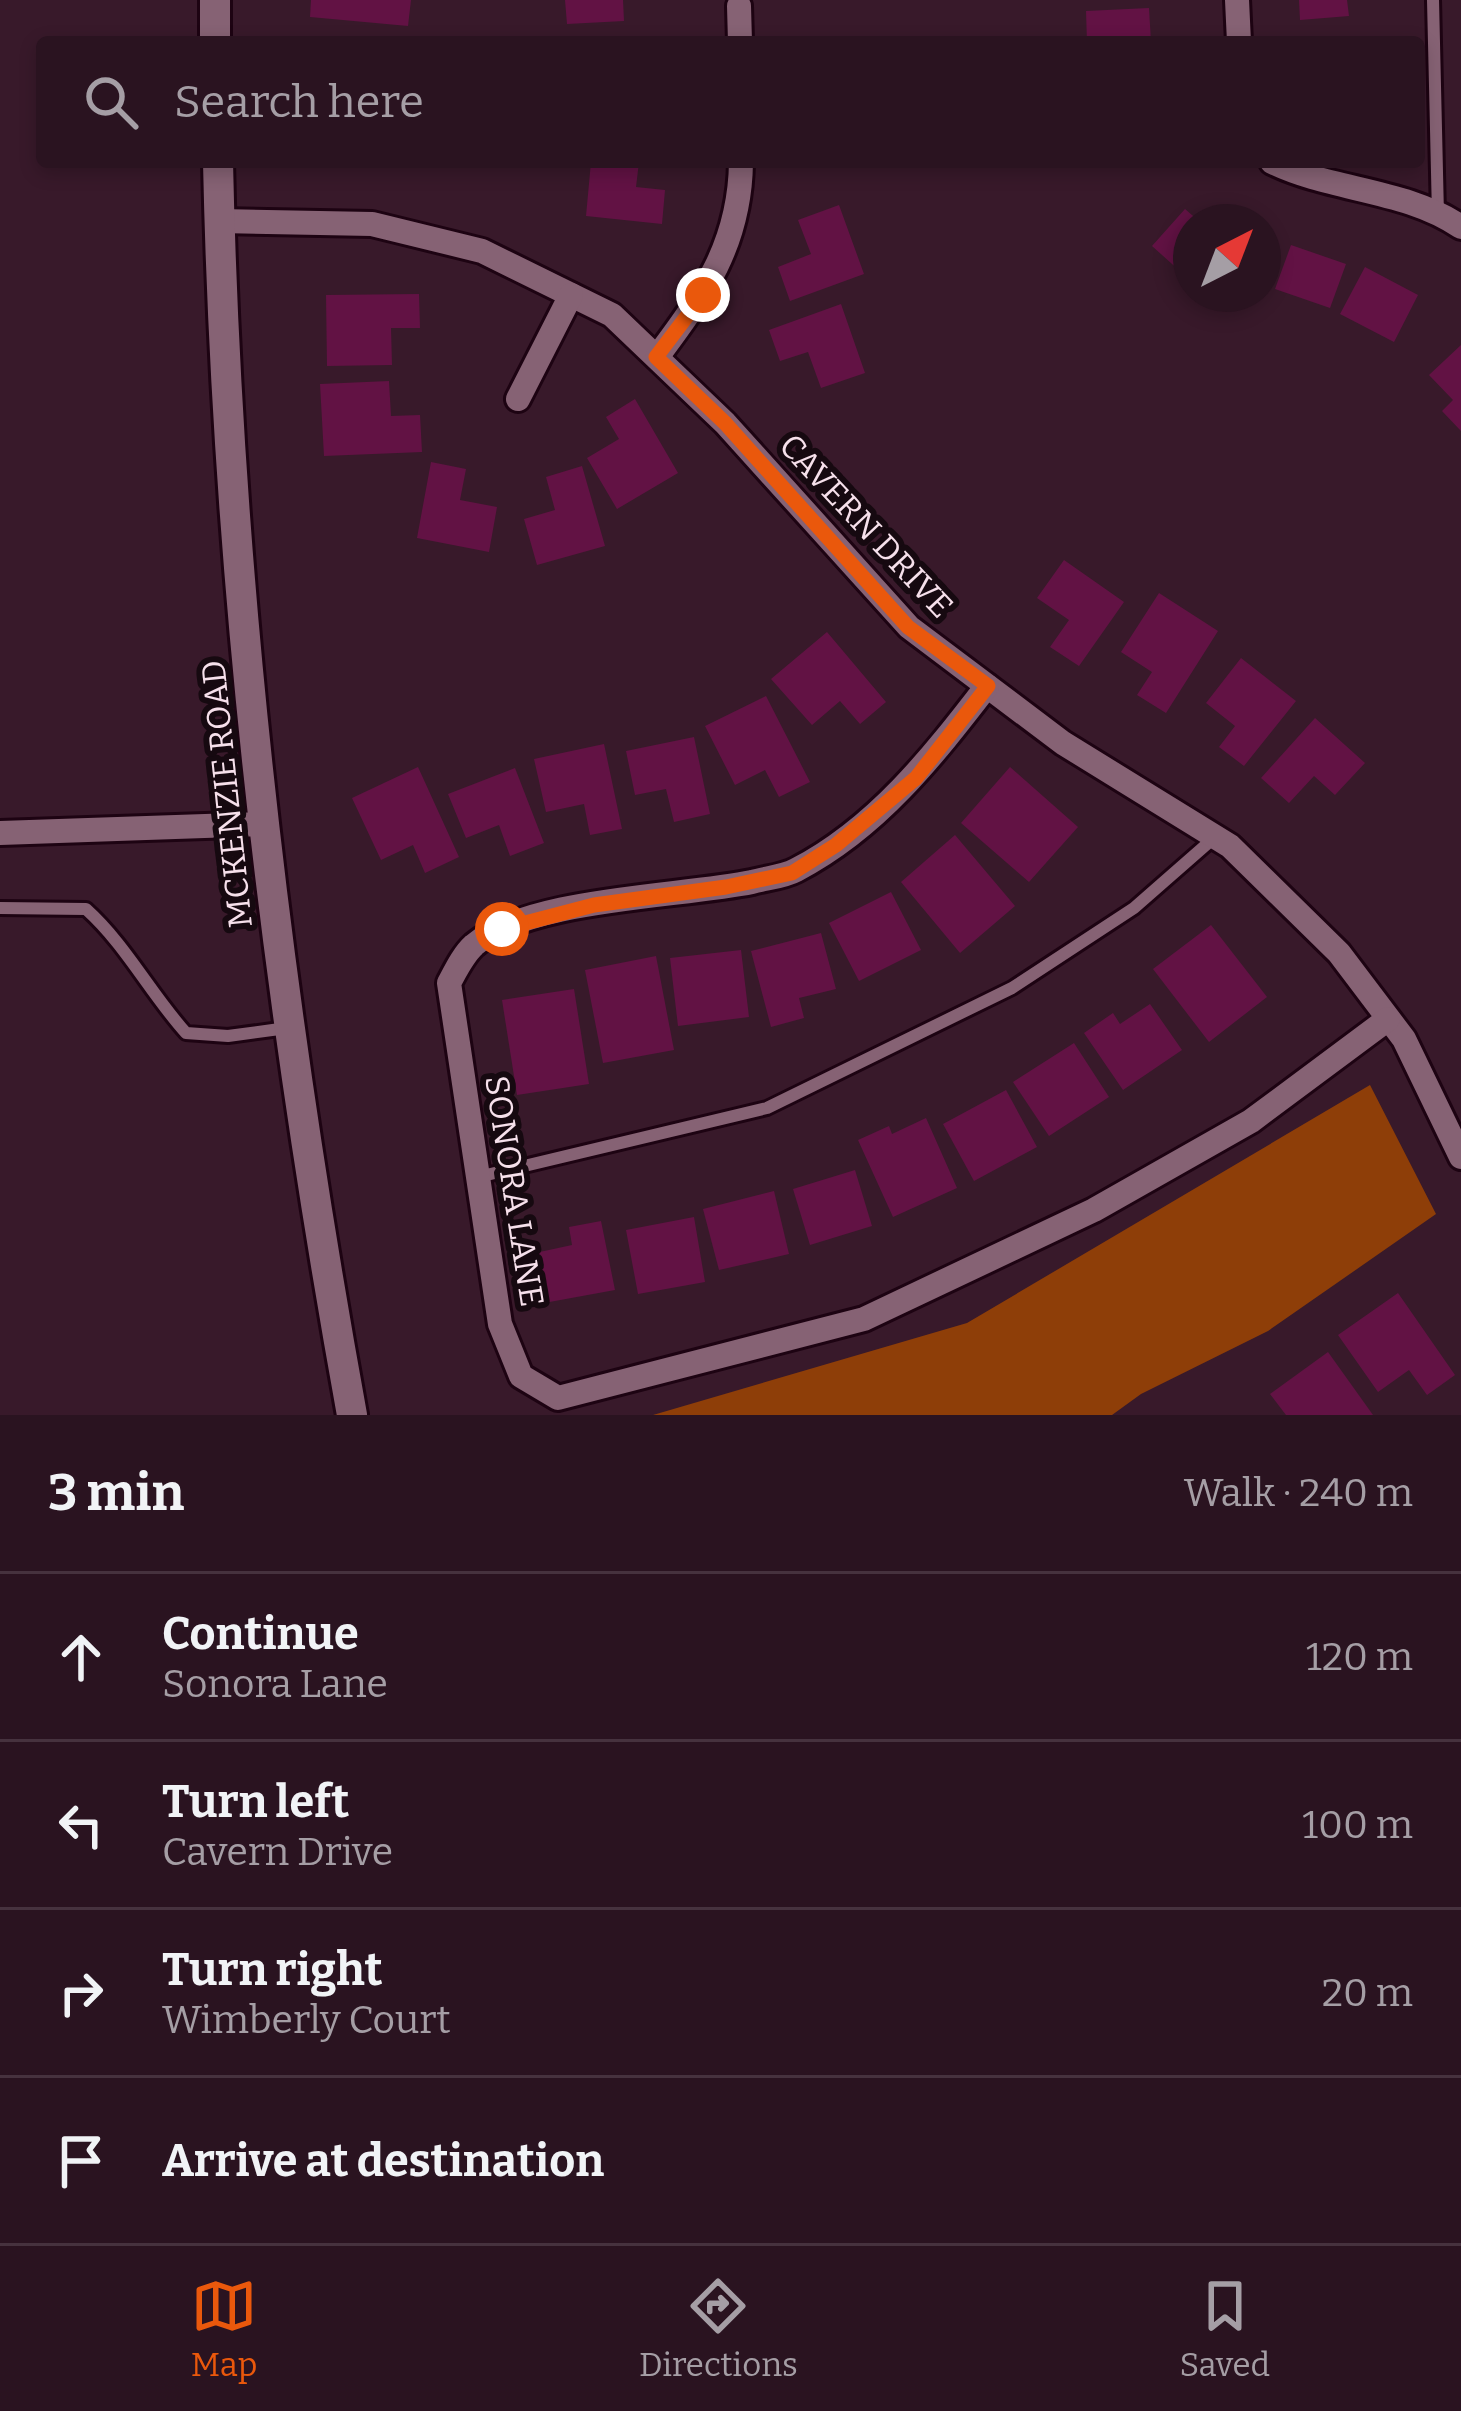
<!DOCTYPE html>
<meta charset="utf-8">
<style>
:root{--surface:#2a1320;--page:#321c29;--text:#f1f3f6;--muted:#a59ea5;--line:#46323e;--accent:#ea580c}
body{margin:0;font-family:Bitter,serif;background:var(--page);color:var(--text)}
.compass{position:absolute;left:1173px;top:204px;width:108px;height:108px;border-radius:50%;background:var(--surface);box-shadow:0 6px 18px #0003;rotate:42deg}
.stop{position:absolute;width:36px;height:36px;margin:-27px;border:9px solid #ea580c;border-radius:50%;background:#fff}
.stop.end{background:#ea580c;border-color:#fff;box-shadow:0 3px 12px #0008}
.list{margin:0;padding:0;list-style:none}
h2{display:flex;justify-content:space-between;align-items:center;height:156px;margin:0;padding:0 48px;font-size:51px}
h2 small{font-size:39px;font-weight:400;color:var(--muted)}
.list li{display:grid;grid-template-columns:78px 1fr auto;gap:36px;align-items:center;box-sizing:border-box;height:168px;padding:0 48px;border-top:3px solid var(--line)}
.list b{display:block;font-size:45px;white-space:nowrap}
.list p{margin:0;font-size:39px;white-space:nowrap;color:var(--muted)}
.list em{font-size:39px;font-style:normal;color:var(--muted)}
.icon{flex:none;width:66px;height:66px;fill:none;stroke:currentColor;stroke-width:2;stroke-linecap:round;stroke-linejoin:round}
.map{position:relative;flex:none;width:1461px;height:1415px;overflow:hidden}
.search{position:absolute;background:var(--surface);box-shadow:0 6px 18px #0003;left:36px;right:36px;top:36px;height:132px;display:flex;align-items:center;gap:30px;box-sizing:border-box;padding:0 42px;border-radius:12px;color:var(--muted);font-size:45px}
.sheet{height:828px;background:var(--surface)}
nav{display:flex;justify-content:space-around;align-items:center;box-sizing:border-box;height:168px;border-top:3px solid var(--line);background:var(--surface);font-size:33px;color:var(--muted)}
nav a{display:grid;justify-items:center;gap:6px}
nav .on{color:var(--accent)}
.map>svg:first-child{display:block}
</style>
<div class="map">
<svg width="1461" height="1415" viewBox="0 0 1461 1415">
<rect width="100%" height="100%" fill="#38192a"/>
<path fill="#8e3e08" d="M 1370,1085 L 1436,1214 L 1268,1331 L 1141,1394 L 1112,1415 L 653,1415 L 967,1323 Z"/>
<g fill="#621244">
<path d="M 311,0 L 411,0 L 408,26 L 310,17 Z"/>
<path d="M 565,0 L 623,0 L 624,21 L 567,24 Z"/>
<path d="M 1299,0 L 1347,0 L 1349,16 L 1300,20 Z"/>
<path d="M 1149,8 L 1151,42 L 1087,42 L 1086,11 Z"/>
<path d="M 591,162 L 639,162 L 636,187 L 665,190 L 662,224 L 586,216 Z"/>
<path d="M 839,205 L 864,274 L 790,301 L 778,267 L 811,254 L 798,220 Z"/>
<path d="M 1185,209 L 1200,222 L 1191,222 L 1191,281 L 1152,246 Z"/>
<path d="M 1291,245 L 1346,264 L 1330,308 L 1275,289 Z"/>
<path d="M 1365,267 L 1418,295 L 1394,342 L 1340,314 Z"/>
<path d="M 419,294 L 420,328 L 391,328 L 392,365 L 327,366 L 326,295 Z"/>
<path d="M 841,304 L 865,373 L 821,388 L 808,352 L 780,361 L 769,330 Z"/>
<path d="M 1461,345 L 1461,431 L 1442,411 L 1453,400 L 1429,375 Z"/>
<path d="M 389,381 L 391,416 L 420,415 L 422,452 L 324,456 L 320,384 Z"/>
<path d="M 635,399 L 678,473 L 617,509 L 587,458 L 619,439 L 606,417 Z"/>
<path d="M 431,462 L 466,469 L 460,500 L 497,507 L 489,552 L 417,538 Z"/>
<path d="M 582,466 L 605,546 L 537,565 L 524,519 L 555,510 L 546,477 Z"/>
<path d="M 1064,560 L 1124,602 L 1079,666 L 1050,647 L 1069,620 L 1037,598 Z"/>
<path d="M 1159,593 L 1218,631 L 1166,713 L 1137,695 L 1152,672 L 1121,652 Z"/>
<path d="M 827,632 L 886,702 L 860,724 L 840,701 L 812,725 L 771,679 Z"/>
<path d="M 1241,658 L 1296,701 L 1244,766 L 1219,747 L 1235,726 L 1206,703 Z"/>
<path d="M 766,696 L 810,782 L 779,797 L 765,770 L 735,785 L 705,726 Z"/>
<path d="M 1315,718 L 1365,763 L 1335,795 L 1314,776 L 1289,803 L 1261,778 Z"/>
<path d="M 694,737 L 710,814 L 674,822 L 666,789 L 635,795 L 626,751 Z"/>
<path d="M 604,744 L 622,829 L 590,835 L 584,804 L 546,812 L 534,759 Z"/>
<path d="M 418,767 L 459,857 L 425,873 L 413,845 L 381,860 L 352,798 Z"/>
<path d="M 1010,767 L 1078,827 L 1029,882 L 961,823 Z"/>
<path d="M 515,768 L 544,843 L 510,856 L 499,825 L 466,838 L 448,794 Z"/>
<path d="M 955,835 L 1015,906 L 960,953 L 901,882 Z"/>
<path d="M 891,892 L 921,950 L 859,981 L 829,923 Z"/>
<path d="M 1211,925 L 1267,997 L 1209,1042 L 1153,969 Z"/>
<path d="M 821,933 L 836,989 L 799,998 L 804,1018 L 771,1027 L 751,951 Z"/>
<path d="M 741,950 L 749,1017 L 678,1026 L 670,958 Z"/>
<path d="M 656,956 L 674,1050 L 603,1063 L 585,970 Z"/>
<path d="M 574,989 L 589,1084 L 517,1095 L 502,1000 Z"/>
<path d="M 1150,1004 L 1182,1050 L 1123,1090 L 1084,1033 L 1113,1013 L 1120,1024 Z"/>
<path d="M 1074,1043 L 1109,1097 L 1049,1136 L 1013,1082 Z"/>
<path d="M 1006,1090 L 1037,1147 L 974,1181 L 943,1124 Z"/>
<path d="M 926,1118 L 957,1188 L 893,1217 L 858,1140 L 889,1126 L 892,1134 Z"/>
<path d="M 855,1170 L 872,1226 L 810,1245 L 793,1189 Z"/>
<path d="M 774,1191 L 789,1254 L 719,1270 L 703,1209 Z"/>
<path d="M 694,1217 L 705,1282 L 638,1294 L 626,1230 Z"/>
<path d="M 601,1221 L 615,1290 L 544,1303 L 535,1253 L 572,1245 L 569,1227 Z"/>
<path d="M 1398,1293 L 1455,1375 L 1427,1395 L 1409,1370 L 1378,1392 L 1338,1335 Z"/>
<path d="M 1328,1352 L 1373,1415 L 1286,1415 L 1270,1394 Z"/>
</g>
<g fill="none" stroke-linecap="round" stroke-linejoin="round">
<g stroke="#1d0312" stroke-width="18">
<g id="service">
<path d="M 1433,0 L 1438,215"/>
<path d="M 0,908 L 86,909 C 126,945 150,993 186,1033 L 228,1036 L 287,1028"/>
<path d="M 478,1177 L 767,1108 L 1012,988 L 1134,908 L 1215,837"/>
</g>
</g>
<g stroke="#1d0312" stroke-width="30">
<g id="minor">
<path d="M 1237,0 L 1239,42"/>
<path d="M 739,6 L 740,42"/>
<path d="M 1272,162 C 1331,191 1406,189 1461,227"/>
<path d="M 219,221 L 372,224 L 482,251 L 612,315 L 725,423 L 909,627 L 1063,743 L 1230,846 L 1339,953 L 1404,1039 L 1461,1157"/>
<path d="M 657,357 C 704,294 740,244 741,162"/>
<path d="M 518,399 L 571,295"/>
<path d="M 987,686 C 933,756 877,828 796,870 C 783,877 766,878 752,882 C 679,897 529,898 474,945 C 463,955 456,970 449,983 L 500,1324 L 521,1376 L 558,1398 L 864,1319 L 1094,1210 L 1251,1121 L 1388,1019"/>
<path d="M 0,833 L 265,824"/>
</g>
</g>
<g stroke="#1d0312" stroke-width="36">
<g id="tertiary">
<path d="M 215,0 L 215,42"/>
<path d="M 218,162 C 227,582 277,1002 352,1415"/>
</g>
</g>
<use href="#service" stroke="#866274" stroke-width="12"/>
<use href="#minor" stroke="#866274" stroke-width="24"/>
<use href="#tertiary" stroke="#866274" stroke-width="30"/>
</g>
<g fill="none" stroke-linecap="round" stroke-linejoin="round">
<path stroke="#ea580c" stroke-width="15" d="M 502,929 L 594,905 L 726,887 L 792,873 L 836,845 L 916,778 L 988,686 L 908,627 L 725,423 L 656,357 L 703,295"/>
</g>
<g text-anchor="middle" dominant-baseline="central" stroke-width="12" stroke-linejoin="round" paint-order="stroke">
<g font-size="33" fill="#f6e0eb" stroke="#160910">
<text transform="translate(866 526) rotate(47)">CAVERN DRIVE</text>
<text transform="translate(227 794) rotate(-96)">MCKENZIE ROAD</text>
<text transform="translate(514 1191) rotate(81)">SONORA LANE</text>
</g>
</g>
</svg>
<svg class="compass" viewBox="-18 -18 36 36"><path d="M0-13l5 13h-10z" fill="#e53935"/><path d="M0 13l5-13h-10z" fill="#a59ea5"/></svg>
<div class="stop" style="left:502px;top:929px"></div>
<div class="stop end" style="left:703px;top:295px"></div>
<div class="search"><svg class="icon" aria-label="search" viewBox="0 0 24 24"><circle cx="10" cy="10" r="6"/><path d="M15 15l6 6"/></svg>Search here</div>
</div>
<section class="sheet">
<h2>3 min<small>Walk · 240 m</small></h2>
<ul class="list">
<li><svg class="icon" aria-label="ahead" viewBox="0 0 24 24"><path d="M12 20V5M6 11l6-6 6 6"/></svg><div><b>Continue</b><p>Sonora Lane</p></div><em>120 m</em></li>
<li><svg class="icon" aria-label="left" viewBox="0 0 24 24"><path d="M17 20v-9H6M10 6l-5 5 5 5"/></svg><div><b>Turn left</b><p>Cavern Drive</p></div><em>100 m</em></li>
<li><svg class="icon" aria-label="right" viewBox="0 0 24 24"><path d="M7 20v-9h11M14 6l5 5-5 5"/></svg><div><b>Turn right</b><p>Wimberly Court</p></div><em>20 m</em></li>
<li><svg class="icon" aria-label="arrive" viewBox="0 0 24 24"><path d="M6 21V4h12l-3 4 3 4H6"/></svg><div><b>Arrive at destination</b></div></li>
</ul>
</section>
<nav>
<a class="on"><svg class="icon" aria-label="map" viewBox="0 0 24 24"><path d="M3 6l6-2 6 2 6-2v14l-6 2-6-2-6 2zM9 4v14M15 6v14"/></svg>Map</a>
<a><svg class="icon" aria-label="directions" viewBox="0 0 24 24"><path d="M12 3l9 9-9 9-9-9zM9 14v-3h6M13 9l2 2-2 2"/></svg>Directions</a>
<a><svg class="icon" aria-label="saved" viewBox="0 0 24 24"><path d="M7 4h10v16l-5-4-5 4z"/></svg>Saved</a>
</nav>
